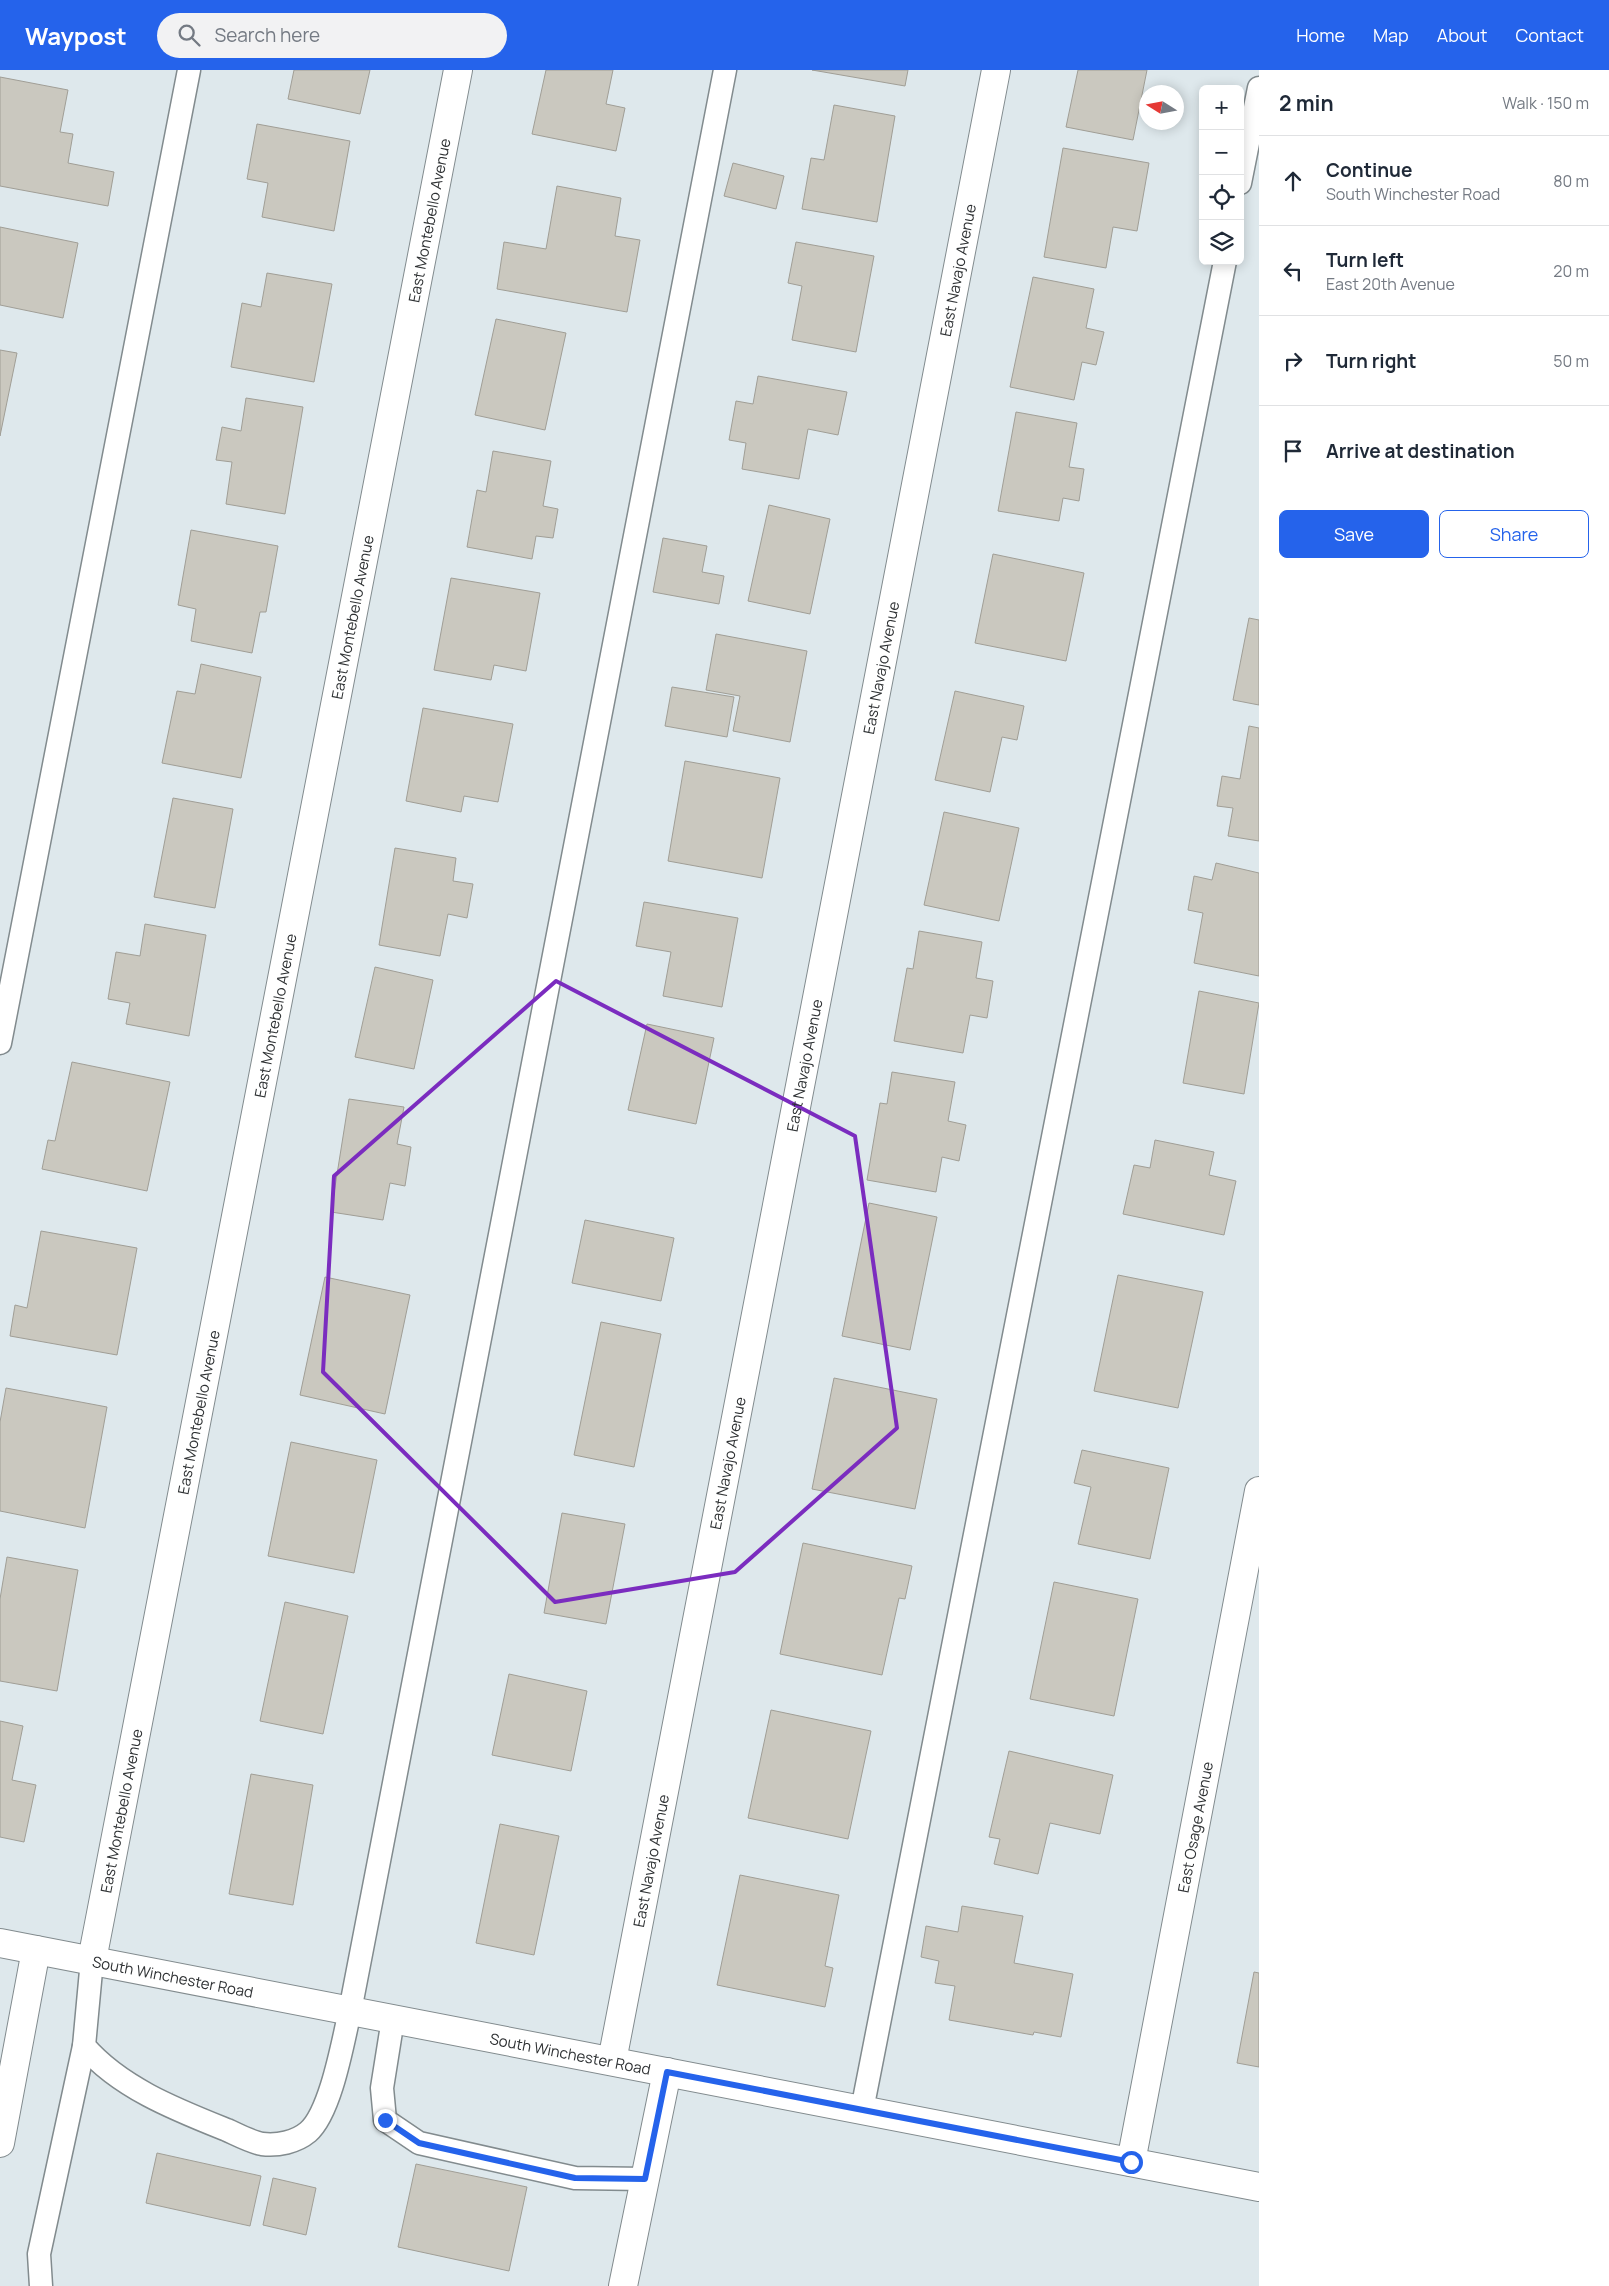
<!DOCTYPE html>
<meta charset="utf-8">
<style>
:root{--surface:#fff;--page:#f2f2f3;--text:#1f2937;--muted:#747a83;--line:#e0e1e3;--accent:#2563eb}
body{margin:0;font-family:Manrope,sans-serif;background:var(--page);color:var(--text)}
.controls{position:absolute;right:15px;top:15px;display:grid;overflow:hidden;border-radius:8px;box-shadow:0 2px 12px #0003}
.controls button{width:45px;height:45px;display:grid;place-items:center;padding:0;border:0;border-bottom:1px solid var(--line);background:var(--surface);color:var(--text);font:25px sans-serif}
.compass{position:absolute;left:1139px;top:15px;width:45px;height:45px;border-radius:50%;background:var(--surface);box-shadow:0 2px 12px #0003;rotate:281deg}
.stop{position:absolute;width:15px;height:15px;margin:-11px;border:4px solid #2563eb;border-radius:50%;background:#fff}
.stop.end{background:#2563eb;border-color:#fff;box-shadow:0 1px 5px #0008}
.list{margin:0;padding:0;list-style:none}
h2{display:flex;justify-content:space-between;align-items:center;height:65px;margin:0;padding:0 20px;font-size:21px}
h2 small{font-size:16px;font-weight:400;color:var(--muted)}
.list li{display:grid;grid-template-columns:32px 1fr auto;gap:15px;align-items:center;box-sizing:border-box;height:90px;padding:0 20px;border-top:1px solid var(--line)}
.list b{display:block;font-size:19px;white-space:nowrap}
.list p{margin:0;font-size:16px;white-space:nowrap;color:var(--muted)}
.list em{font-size:16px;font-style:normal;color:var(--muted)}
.actions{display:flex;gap:10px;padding:15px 20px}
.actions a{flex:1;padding:11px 0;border:1px solid var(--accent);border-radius:8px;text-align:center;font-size:18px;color:var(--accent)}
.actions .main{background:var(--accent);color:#fff}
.icon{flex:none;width:28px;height:28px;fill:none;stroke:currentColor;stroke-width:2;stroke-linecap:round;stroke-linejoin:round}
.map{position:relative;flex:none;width:1259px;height:2216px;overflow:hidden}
header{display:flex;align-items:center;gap:30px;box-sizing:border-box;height:70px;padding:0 25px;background:var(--accent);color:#fff}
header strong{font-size:24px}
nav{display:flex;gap:28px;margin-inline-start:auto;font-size:18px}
.search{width:350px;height:45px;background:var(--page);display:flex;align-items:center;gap:12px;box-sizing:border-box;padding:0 18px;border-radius:28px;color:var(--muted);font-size:19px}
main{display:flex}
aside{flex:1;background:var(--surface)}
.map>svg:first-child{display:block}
</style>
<header>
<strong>Waypost</strong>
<div class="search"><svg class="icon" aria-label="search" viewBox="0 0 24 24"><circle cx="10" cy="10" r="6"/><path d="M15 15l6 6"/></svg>Search here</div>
<nav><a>Home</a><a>Map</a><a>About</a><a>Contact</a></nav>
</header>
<main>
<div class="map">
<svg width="1259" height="2216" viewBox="0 0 1259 2216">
<rect width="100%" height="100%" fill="#dee8ec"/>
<g fill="#cac8bf" stroke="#a09e96">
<path d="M 294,0 L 370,0 L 360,44 L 288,29 Z"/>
<path d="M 546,0 L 613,0 L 606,34 L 625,38 L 616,81 L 532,64 Z"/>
<path d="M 812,0 L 908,0 L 905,16 Z"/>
<path d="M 1078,0 L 1147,0 L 1133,70 L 1066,57 Z"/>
<path d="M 0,7 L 68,20 L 60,62 L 73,64 L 68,93 L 114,102 L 108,136 L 0,116 Z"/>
<path d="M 834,35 L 895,46 L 877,152 L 802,139 L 811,88 L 824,90 Z"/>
<path d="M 257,54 L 350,71 L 334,161 L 262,147 L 268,113 L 247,109 Z"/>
<path d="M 1063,78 L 1149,93 L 1137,161 L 1113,157 L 1106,198 L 1044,187 Z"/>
<path d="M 733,93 L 784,106 L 776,139 L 724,126 Z"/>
<path d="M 557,116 L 621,128 L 615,166 L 640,170 L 627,242 L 497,219 L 504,172 L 546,179 Z"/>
<path d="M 0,157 L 78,173 L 63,248 L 0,235 Z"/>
<path d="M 796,172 L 874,186 L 856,282 L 792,270 L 802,216 L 788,213 Z"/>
<path d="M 267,203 L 332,214 L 314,312 L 231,297 L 242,233 L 261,237 Z"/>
<path d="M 1033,207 L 1094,219 L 1086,258 L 1104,262 L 1096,295 L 1082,292 L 1074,330 L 1010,317 Z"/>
<path d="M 496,249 L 566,263 L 545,360 L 475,345 Z"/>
<path d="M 0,280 L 17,283 L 0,366 Z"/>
<path d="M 758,306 L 847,322 L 838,365 L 808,359 L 799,409 L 742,399 L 746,373 L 729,370 L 736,331 L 753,334 Z"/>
<path d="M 246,328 L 303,337 L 285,444 L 226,434 L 232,392 L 216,390 L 222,357 L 241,361 Z"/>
<path d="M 1016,342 L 1077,353 L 1069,397 L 1084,399 L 1079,431 L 1063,428 L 1059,451 L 998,441 Z"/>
<path d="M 493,381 L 551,391 L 543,436 L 558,439 L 553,468 L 536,466 L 532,489 L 467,477 L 477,420 L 486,422 Z"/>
<path d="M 769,435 L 830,449 L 810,544 L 748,531 Z"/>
<path d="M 191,460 L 278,476 L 266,542 L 260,542 L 252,583 L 191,571 L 196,539 L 178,535 Z"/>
<path d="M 663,468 L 707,476 L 702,502 L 724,506 L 719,534 L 653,522 Z"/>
<path d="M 993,484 L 1084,503 L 1066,591 L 975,573 Z"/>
<path d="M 451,508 L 540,523 L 526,601 L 494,595 L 491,610 L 434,600 Z"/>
<path d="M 1249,548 L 1259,550 L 1259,635 L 1233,630 Z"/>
<path d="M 716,564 L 807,581 L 790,672 L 733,661 L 740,626 L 706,620 Z"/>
<path d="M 201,594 L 261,607 L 241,708 L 162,693 L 177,621 L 195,624 Z"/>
<path d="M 672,617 L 734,627 L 727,667 L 665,656 Z"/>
<path d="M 955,621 L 1024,636 L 1017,670 L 1002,667 L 990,722 L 935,710 Z"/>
<path d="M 423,638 L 513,654 L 498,732 L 464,726 L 461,742 L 406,731 Z"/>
<path d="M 1249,656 L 1259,658 L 1259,771 L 1228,766 L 1233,738 L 1217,736 L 1222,706 L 1240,709 Z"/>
<path d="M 685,691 L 780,708 L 762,808 L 668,791 Z"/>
<path d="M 173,728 L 233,739 L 215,838 L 154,827 Z"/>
<path d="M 944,742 L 1019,758 L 999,851 L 924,835 Z"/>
<path d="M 395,778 L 456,788 L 453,811 L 473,814 L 467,848 L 448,844 L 440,886 L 379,875 Z"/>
<path d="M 1216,793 L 1259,803 L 1259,906 L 1194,893 L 1203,843 L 1188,840 L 1194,806 L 1212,810 Z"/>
<path d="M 644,832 L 738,848 L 722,937 L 663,926 L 671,882 L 636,876 Z"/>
<path d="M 145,854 L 206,865 L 189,966 L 126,954 L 130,933 L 108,929 L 116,882 L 140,886 Z"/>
<path d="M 919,861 L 982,872 L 976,908 L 993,911 L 987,948 L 970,945 L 963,983 L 894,971 L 907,898 L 913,899 Z"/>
<path d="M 375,897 L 433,910 L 414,999 L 355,987 Z"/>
<path d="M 1199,921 L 1259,933 L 1244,1024 L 1183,1013 Z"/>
<path d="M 647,954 L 714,968 L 696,1054 L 628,1040 Z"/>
<path d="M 72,992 L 170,1012 L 147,1121 L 42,1099 L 48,1070 L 55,1071 Z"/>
<path d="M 892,1002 L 955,1012 L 948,1051 L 966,1055 L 959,1091 L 942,1087 L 936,1122 L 867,1110 L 880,1033 L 887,1034 Z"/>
<path d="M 349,1029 L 404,1037 L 397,1074 L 411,1077 L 405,1116 L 390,1113 L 383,1150 L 331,1142 Z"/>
<path d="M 1155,1070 L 1214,1082 L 1209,1105 L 1236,1111 L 1224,1165 L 1123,1144 L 1134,1095 L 1150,1098 Z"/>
<path d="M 869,1133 L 937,1147 L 910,1280 L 842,1266 Z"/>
<path d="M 585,1150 L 674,1168 L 661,1231 L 572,1213 Z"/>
<path d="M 41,1161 L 137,1178 L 117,1285 L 10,1266 L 15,1235 L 27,1238 Z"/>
<path d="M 1118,1205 L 1203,1222 L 1178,1338 L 1094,1321 Z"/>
<path d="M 325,1207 L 410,1225 L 385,1344 L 300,1325 Z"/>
<path d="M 601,1252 L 661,1264 L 634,1397 L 574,1385 Z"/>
<path d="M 834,1308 L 937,1329 L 915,1439 L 812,1419 Z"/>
<path d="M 6,1318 L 107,1337 L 85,1458 L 0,1441 L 0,1352 Z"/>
<path d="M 291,1372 L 377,1390 L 354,1503 L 268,1486 Z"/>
<path d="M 1082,1380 L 1169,1398 L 1150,1489 L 1078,1474 L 1091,1417 L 1074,1413 Z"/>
<path d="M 562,1443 L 625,1454 L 606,1554 L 544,1543 Z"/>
<path d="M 803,1473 L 912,1496 L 905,1529 L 899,1528 L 882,1605 L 780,1584 Z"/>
<path d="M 7,1487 L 78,1500 L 57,1621 L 0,1611 L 0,1529 Z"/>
<path d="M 1054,1512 L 1138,1529 L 1114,1646 L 1030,1629 Z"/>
<path d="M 285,1532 L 348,1546 L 323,1664 L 260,1651 Z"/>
<path d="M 509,1604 L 587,1621 L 571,1701 L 492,1685 Z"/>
<path d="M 771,1640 L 871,1661 L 848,1769 L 748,1748 Z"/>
<path d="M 0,1651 L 23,1656 L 12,1710 L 36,1715 L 24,1772 L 0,1767 Z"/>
<path d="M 1009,1681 L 1113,1705 L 1100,1764 L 1050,1753 L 1038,1804 L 994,1794 L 1000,1769 L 989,1767 Z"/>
<path d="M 251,1704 L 313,1715 L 293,1835 L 229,1824 Z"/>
<path d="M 500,1754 L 559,1766 L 534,1885 L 476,1873 Z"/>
<path d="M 740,1805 L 839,1825 L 825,1896 L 833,1898 L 825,1937 L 717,1915 Z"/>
<path d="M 962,1836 L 1023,1846 L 1014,1893 L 1073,1904 L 1061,1967 L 1034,1962 L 1033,1965 L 949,1950 L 955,1916 L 935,1913 L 939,1891 L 921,1887 L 926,1856 L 958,1862 Z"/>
<path d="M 1254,1902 L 1259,1903 L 1259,1997 L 1237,1993 Z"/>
<path d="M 157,2083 L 261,2106 L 250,2156 L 146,2133 Z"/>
<path d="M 416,2094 L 527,2117 L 509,2201 L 398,2177 Z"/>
<path d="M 273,2108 L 316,2118 L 306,2165 L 263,2155 Z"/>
</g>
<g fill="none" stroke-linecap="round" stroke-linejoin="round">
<g stroke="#828b8e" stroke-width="25">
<g id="service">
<path d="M 1240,113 L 1259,18"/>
<path d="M 0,973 L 189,0"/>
<path d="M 92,1890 L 84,1976 C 120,2018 177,2040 227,2060 C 238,2065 251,2072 262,2074 C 278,2076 296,2072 308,2062 C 331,2042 343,1971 350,1941 L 725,0"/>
<path d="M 393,1949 L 382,2018 L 385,2050 L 419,2073 L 575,2108 L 645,2109"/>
<path d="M 862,2040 L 1225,191"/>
<path d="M 41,2216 L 39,2184 L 84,1976"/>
</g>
</g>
<g stroke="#828b8e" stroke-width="30">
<g id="minor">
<path id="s1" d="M 0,1873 L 1259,2117"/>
<path id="s2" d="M 92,1890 L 458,0"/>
<path id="s3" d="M 612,1991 L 996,0"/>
<path d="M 0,2073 L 36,1880"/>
<path id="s4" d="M 1131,2092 L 1259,1421"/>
<path d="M 623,2216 L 667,2002"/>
</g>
</g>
<use href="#service" stroke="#fff" stroke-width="22"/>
<use href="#minor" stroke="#fff" stroke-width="28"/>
</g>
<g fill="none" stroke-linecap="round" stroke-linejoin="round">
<path stroke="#2563eb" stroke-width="6" d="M 385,2050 L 419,2073 L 575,2108 L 645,2109 L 667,2002 L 1131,2092"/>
</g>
<path fill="none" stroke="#7b2cbf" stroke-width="4" stroke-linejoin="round" d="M 556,911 L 855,1066 L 897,1358 L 735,1502 L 555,1532 L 323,1302 L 334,1106 Z"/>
<g text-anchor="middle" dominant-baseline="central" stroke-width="4" stroke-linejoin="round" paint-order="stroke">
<g font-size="15" fill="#2f3234" stroke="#fff">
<text stroke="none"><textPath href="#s2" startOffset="1772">East Montebello Avenue</textPath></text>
<text stroke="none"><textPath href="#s3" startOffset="1824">East Navajo Avenue</textPath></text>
<text stroke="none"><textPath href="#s2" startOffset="1368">East Montebello Avenue</textPath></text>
<text stroke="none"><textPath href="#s3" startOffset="1419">East Navajo Avenue</textPath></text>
<text stroke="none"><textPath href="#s2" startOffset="962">East Montebello Avenue</textPath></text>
<text stroke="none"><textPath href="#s3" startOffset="1014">East Navajo Avenue</textPath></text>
<text stroke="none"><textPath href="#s2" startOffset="558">East Montebello Avenue</textPath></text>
<text stroke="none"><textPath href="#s3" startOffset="609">East Navajo Avenue</textPath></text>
<text stroke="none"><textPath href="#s2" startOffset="152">East Montebello Avenue</textPath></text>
<text stroke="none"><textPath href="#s4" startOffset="341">East Osage Avenue</textPath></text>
<text stroke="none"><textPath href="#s3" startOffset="204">East Navajo Avenue</textPath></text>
<text stroke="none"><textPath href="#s1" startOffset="176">South Winchester Road</textPath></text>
<text stroke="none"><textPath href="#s1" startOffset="581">South Winchester Road</textPath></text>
</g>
</g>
</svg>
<div class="controls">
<button>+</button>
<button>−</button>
<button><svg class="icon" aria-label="locate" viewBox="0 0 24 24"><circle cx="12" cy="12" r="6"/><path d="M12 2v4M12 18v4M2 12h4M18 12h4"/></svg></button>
<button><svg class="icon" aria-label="layers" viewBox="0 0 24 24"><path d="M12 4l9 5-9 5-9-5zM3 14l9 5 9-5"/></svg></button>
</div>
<svg class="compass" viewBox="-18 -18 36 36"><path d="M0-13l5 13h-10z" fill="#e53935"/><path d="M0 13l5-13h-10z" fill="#747a83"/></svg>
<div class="stop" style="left:1131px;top:2092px"></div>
<div class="stop end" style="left:385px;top:2050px"></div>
</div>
<aside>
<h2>2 min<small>Walk · 150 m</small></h2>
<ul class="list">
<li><svg class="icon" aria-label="ahead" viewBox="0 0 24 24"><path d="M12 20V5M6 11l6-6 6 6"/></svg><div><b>Continue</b><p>South Winchester Road</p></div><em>80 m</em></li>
<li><svg class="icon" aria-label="left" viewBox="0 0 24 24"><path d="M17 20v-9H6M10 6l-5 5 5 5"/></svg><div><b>Turn left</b><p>East 20th Avenue</p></div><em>20 m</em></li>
<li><svg class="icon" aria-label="right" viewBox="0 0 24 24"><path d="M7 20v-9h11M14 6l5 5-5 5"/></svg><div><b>Turn right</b></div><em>50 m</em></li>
<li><svg class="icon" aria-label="arrive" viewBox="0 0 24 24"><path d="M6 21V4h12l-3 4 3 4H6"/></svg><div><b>Arrive at destination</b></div></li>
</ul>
<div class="actions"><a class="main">Save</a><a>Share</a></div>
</aside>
</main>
